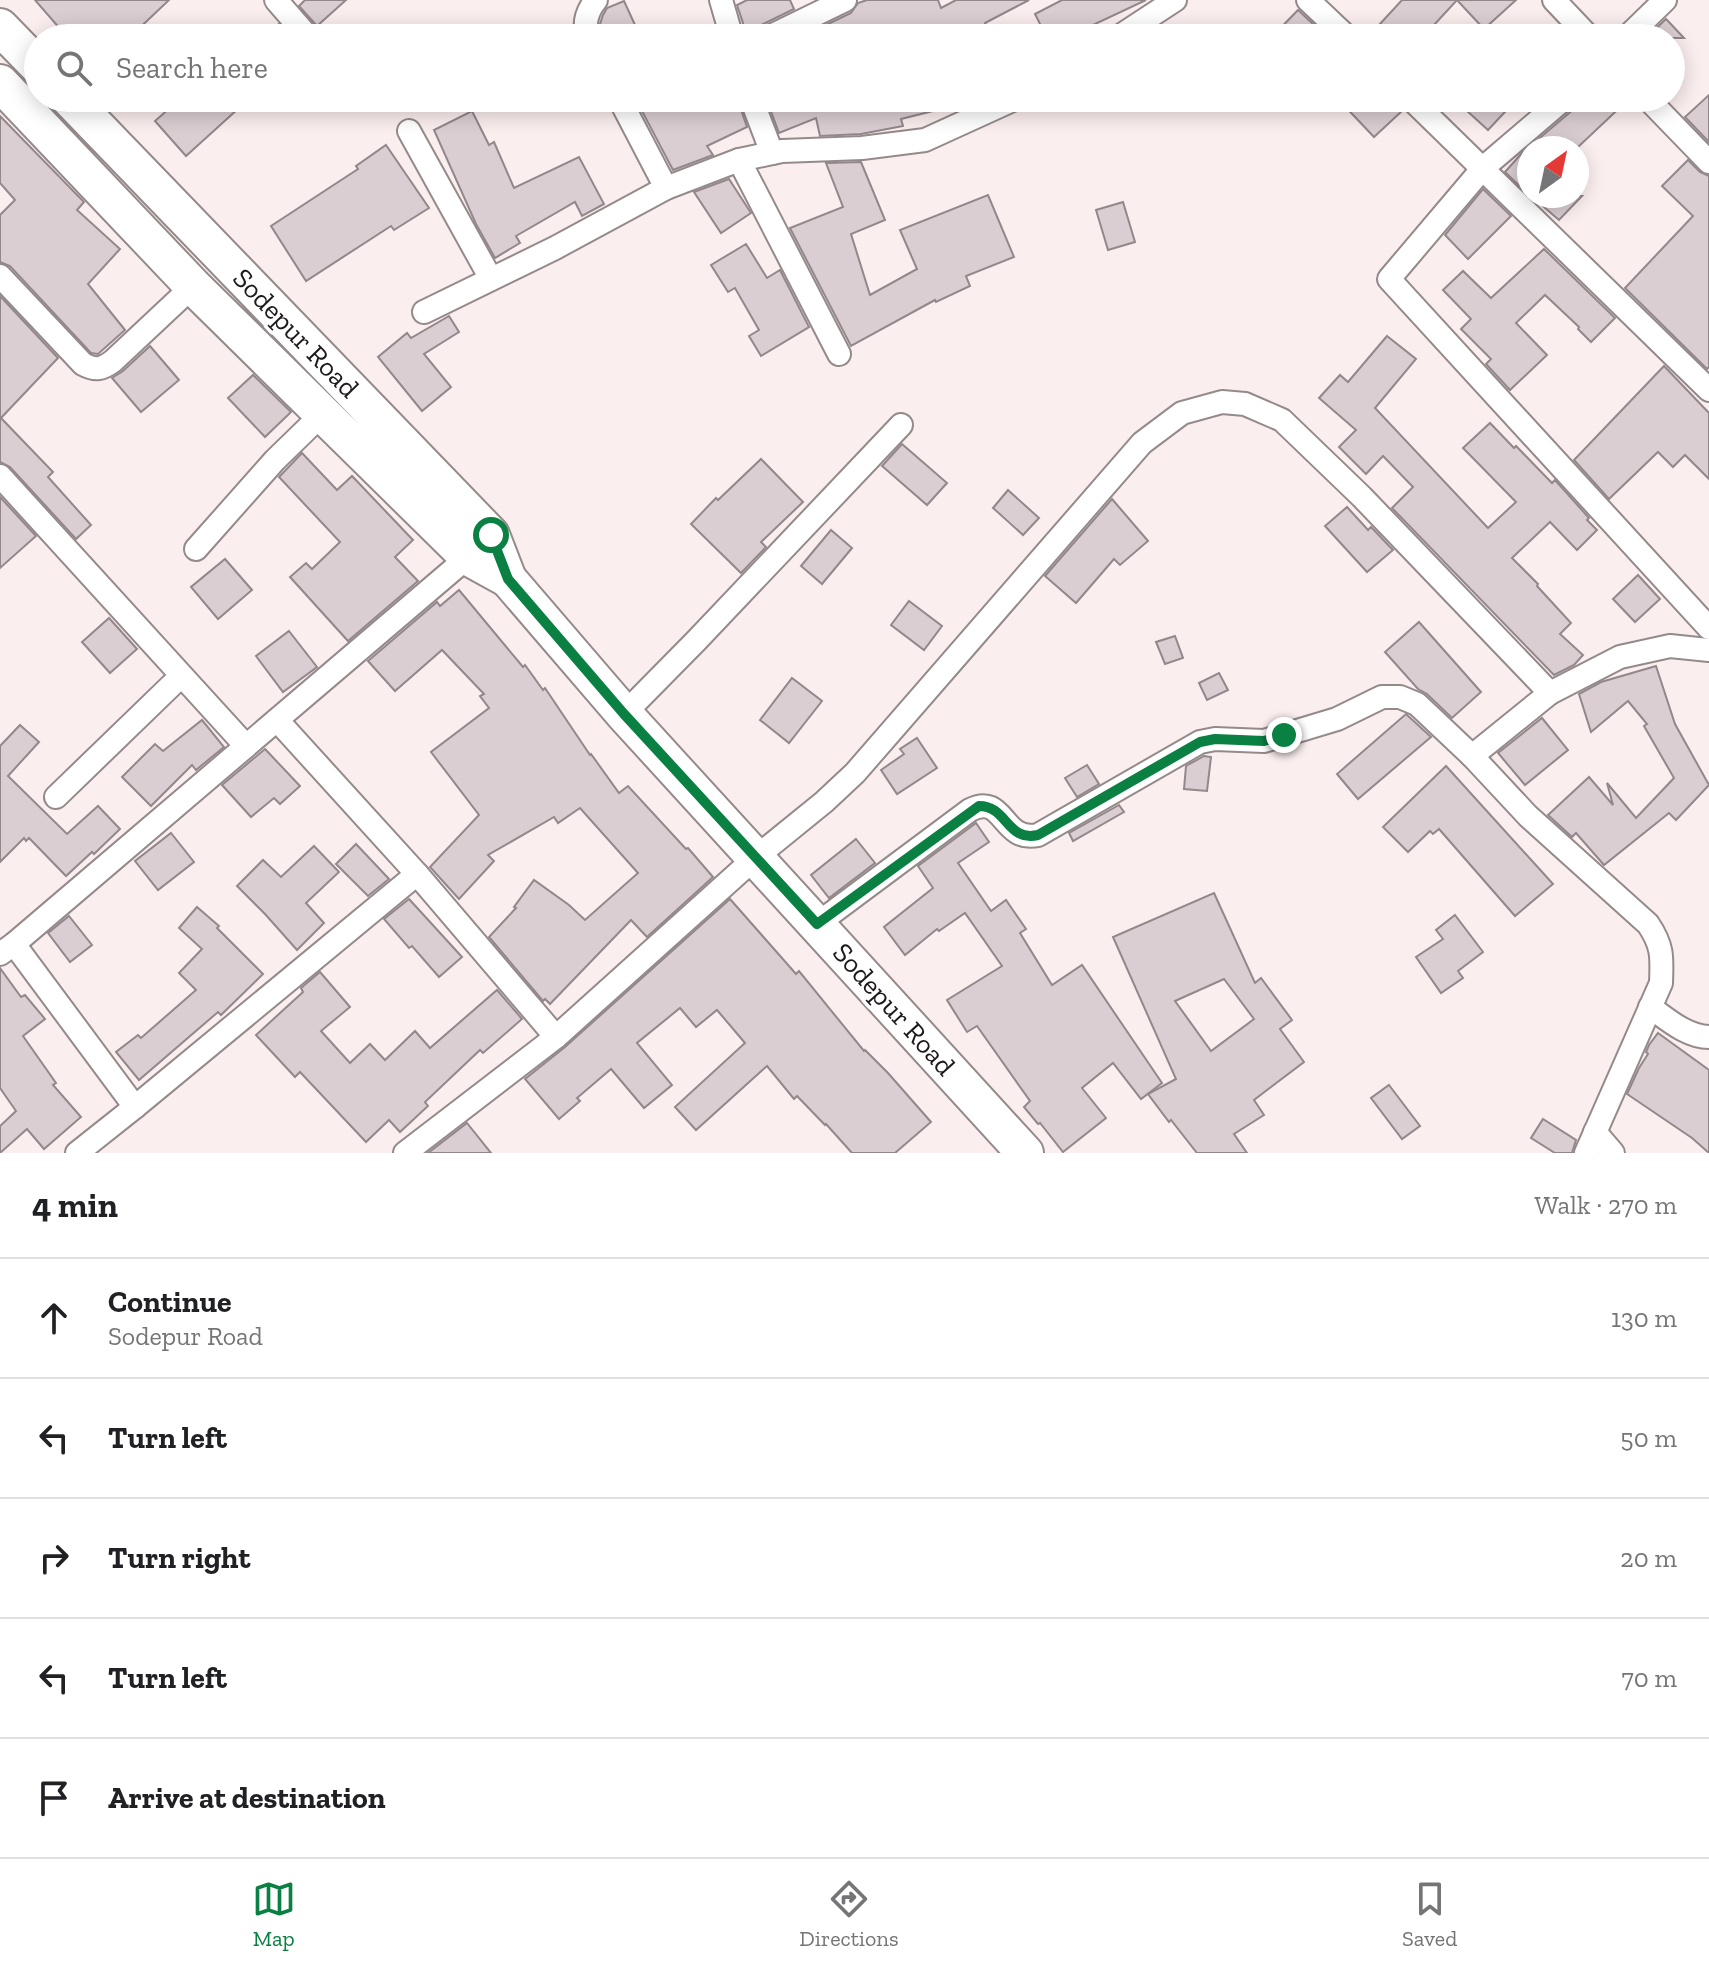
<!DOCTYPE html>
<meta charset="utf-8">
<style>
:root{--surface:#fff;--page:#f6f6f6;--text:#202124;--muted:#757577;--line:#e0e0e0;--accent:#0b8043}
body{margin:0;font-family:"Zilla Slab",serif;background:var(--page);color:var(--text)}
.compass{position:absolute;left:1517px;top:136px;width:72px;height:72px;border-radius:50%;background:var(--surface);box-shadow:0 4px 20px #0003;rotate:33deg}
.stop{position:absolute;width:24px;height:24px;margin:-18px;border:6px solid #0b8043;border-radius:50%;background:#fff}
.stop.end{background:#0b8043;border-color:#fff;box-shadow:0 2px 8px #0008}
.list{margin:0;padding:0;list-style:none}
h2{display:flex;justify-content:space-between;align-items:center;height:104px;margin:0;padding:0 32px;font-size:34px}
h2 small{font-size:26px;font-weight:400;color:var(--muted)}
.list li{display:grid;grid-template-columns:52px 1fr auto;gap:24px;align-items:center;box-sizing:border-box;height:120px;padding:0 32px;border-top:2px solid var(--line)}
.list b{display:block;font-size:30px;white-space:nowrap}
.list p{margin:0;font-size:26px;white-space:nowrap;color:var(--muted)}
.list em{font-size:26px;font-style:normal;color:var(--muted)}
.icon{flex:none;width:44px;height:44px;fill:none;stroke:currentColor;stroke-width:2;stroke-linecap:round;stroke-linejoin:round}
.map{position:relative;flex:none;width:1709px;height:1153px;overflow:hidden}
.search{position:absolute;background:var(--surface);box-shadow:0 4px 20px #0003;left:24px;right:24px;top:24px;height:88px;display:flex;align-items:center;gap:20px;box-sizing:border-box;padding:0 28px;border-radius:44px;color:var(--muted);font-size:30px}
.sheet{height:704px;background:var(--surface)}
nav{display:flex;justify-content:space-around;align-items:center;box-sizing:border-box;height:112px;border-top:2px solid var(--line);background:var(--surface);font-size:22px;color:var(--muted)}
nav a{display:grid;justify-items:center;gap:4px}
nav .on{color:var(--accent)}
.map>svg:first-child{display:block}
</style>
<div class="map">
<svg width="1709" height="1153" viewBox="0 0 1709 1153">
<rect width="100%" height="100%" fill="#fbeeee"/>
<g fill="#daced2" stroke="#92878b" stroke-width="2" fill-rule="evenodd">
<path d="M 35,0 L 169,0 L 129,38 L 68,38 Z"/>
<path d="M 305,0 L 346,0 L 317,26 L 299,6 Z"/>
<path d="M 747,0 L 790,0 L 794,9 L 761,25 L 756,30 L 754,35 L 748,38 L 737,5 Z"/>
<path d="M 867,0 L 938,0 L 941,8 L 956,0 L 1029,0 L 985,23 L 994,38 L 926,38 L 921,25 L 886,38 L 799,38 L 851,13 L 858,3 Z"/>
<path d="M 1062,0 L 1146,0 L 1080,31 L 1081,32 L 1069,38 L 1047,38 L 1035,14 Z"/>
<path d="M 1402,0 L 1516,0 L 1484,29 L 1457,0 L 1422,38 L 1367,38 Z"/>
<path d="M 624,1 L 641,38 L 602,38 L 600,24 L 603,15 L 607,8 Z"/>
<path d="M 1298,10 L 1328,38 L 1271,38 Z"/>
<path d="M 1666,19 L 1684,38 L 1646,38 Z"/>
<path d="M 279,24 L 290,38 L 263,38 Z"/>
<path d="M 1709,95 L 1709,142 L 1685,117 Z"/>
<path d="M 181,98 L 250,98 L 186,156 L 155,121 Z"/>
<path d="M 666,98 L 708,98 L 712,106 L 728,98 L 737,98 L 747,127 L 707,146 L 713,155 L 673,170 L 642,111 Z"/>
<path d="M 766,98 L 956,98 L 957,105 L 901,119 L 903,126 L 861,134 L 820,136 L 816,118 L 779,133 Z"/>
<path d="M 1337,98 L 1390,98 L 1402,111 L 1374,137 Z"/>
<path d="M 1478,98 L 1518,98 L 1488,130 L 1466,110 Z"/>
<path d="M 1579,98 L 1630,98 L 1577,148 L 1529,148 L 1529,195 L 1505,172 L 1522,153 L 1574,109 Z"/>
<path d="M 472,111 L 489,145 L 494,142 L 514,188 L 579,157 L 604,204 L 582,216 L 575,202 L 516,236 L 520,243 L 495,258 L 476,224 L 434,130 Z"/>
<path d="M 0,116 L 84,202 L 77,210 L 120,249 L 88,284 L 125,330 L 98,354 L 91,353 L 10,266 L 0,262 L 0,215 L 15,200 L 0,183 Z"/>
<path d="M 386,145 L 429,208 L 394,230 L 391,226 L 306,281 L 271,226 L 358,169 L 356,166 Z"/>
<path d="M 1688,160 L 1700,172 L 1709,176 L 1709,367 L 1707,369 L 1625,288 L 1693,216 L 1662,186 Z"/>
<path d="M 861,162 L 885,220 L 851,234 L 870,295 L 917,269 L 900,230 L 988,195 L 1014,257 L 966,276 L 970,286 L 936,302 L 935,300 L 851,346 L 790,228 L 843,207 L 826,163 Z"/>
<path d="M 729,179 L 751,213 L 721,233 L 694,192 Z"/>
<path d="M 1483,189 L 1511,216 L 1468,259 L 1445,235 Z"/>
<path d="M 1531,196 L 1582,196 L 1559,220 Z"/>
<path d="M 1123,202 L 1135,242 L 1108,250 L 1096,210 Z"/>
<path d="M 746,244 L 767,278 L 780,270 L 809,327 L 761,356 L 749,336 L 759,330 L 735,288 L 728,292 L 711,265 Z"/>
<path d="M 1544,249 L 1615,318 L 1591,342 L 1578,329 L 1579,327 L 1545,295 L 1516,323 L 1547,355 L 1510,390 L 1486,364 L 1491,359 L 1461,329 L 1471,319 L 1443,290 L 1463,271 L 1491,298 Z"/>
<path d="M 0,296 L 58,358 L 1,418 L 53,472 L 48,477 L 91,525 L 76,539 L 10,467 L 0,462 Z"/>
<path d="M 449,316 L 459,332 L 424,354 L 451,387 L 422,411 L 378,357 L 407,333 L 411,338 Z"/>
<path d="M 1387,336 L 1416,359 L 1375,408 L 1488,528 L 1516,502 L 1463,448 L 1490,423 L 1514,448 L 1516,446 L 1552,483 L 1555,480 L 1589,518 L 1587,520 L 1597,530 L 1577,550 L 1550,522 L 1512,558 L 1538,584 L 1537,586 L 1571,623 L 1560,634 L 1583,655 L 1574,665 L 1554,675 L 1392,508 L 1413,487 L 1383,456 L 1366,474 L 1339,447 L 1356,430 L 1319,398 L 1340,375 L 1348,382 Z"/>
<path d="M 150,346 L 179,380 L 141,412 L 112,378 L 123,371 Z"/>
<path d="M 1664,366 L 1709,413 L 1709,479 L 1685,455 L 1673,467 L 1658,452 L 1609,499 L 1574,460 Z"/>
<path d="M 253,375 L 291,412 L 265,437 L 228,398 Z"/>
<path d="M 902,444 L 947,483 L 927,505 L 882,466 Z"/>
<path d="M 302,453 L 337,490 L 352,476 L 413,540 L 395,557 L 418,581 L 348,641 L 290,577 L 306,563 L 312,569 L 340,542 L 279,477 Z"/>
<path d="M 761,459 L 803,502 L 761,542 L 766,547 L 741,573 L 691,524 L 716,498 L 718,500 Z"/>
<path d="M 1008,490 L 1039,518 L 1023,535 L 993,508 Z"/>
<path d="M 0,497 L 36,536 L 0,568 Z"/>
<path d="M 1112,499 L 1148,541 L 1120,565 L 1114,559 L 1076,603 L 1045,576 Z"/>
<path d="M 1347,507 L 1368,530 L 1371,527 L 1393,550 L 1367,572 L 1325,526 Z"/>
<path d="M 831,530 L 852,548 L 822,584 L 801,566 Z"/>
<path d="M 225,559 L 252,590 L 218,619 L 191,587 Z"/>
<path d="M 1638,575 L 1660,599 L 1635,622 L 1613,599 Z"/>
<path d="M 459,590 L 523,667 L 525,665 L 543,690 L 545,688 L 590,755 L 591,754 L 619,793 L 628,786 L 686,849 L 688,848 L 713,877 L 647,937 L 631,920 L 550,1004 L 545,999 L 543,1001 L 489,937 L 516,908 L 514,907 L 534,880 L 569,905 L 585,920 L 638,873 L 580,808 L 558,823 L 554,817 L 488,855 L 494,861 L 459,899 L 430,867 L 479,815 L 431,752 L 489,708 L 480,696 L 484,694 L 442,650 L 395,691 L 368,661 L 437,602 L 440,606 Z"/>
<path d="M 909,601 L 942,626 L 924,650 L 891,625 Z"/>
<path d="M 109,618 L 137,649 L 110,673 L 82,642 Z"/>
<path d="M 1419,622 L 1481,692 L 1452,718 L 1427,694 L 1418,689 L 1385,652 Z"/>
<path d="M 289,631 L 317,667 L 283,692 L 256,656 Z"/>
<path d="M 1175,636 L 1183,658 L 1165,664 L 1156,642 Z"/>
<path d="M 1656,666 L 1675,724 L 1709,785 L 1676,820 L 1669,813 L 1604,865 L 1576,833 L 1572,837 L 1548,815 L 1589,777 L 1613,805 L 1607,783 L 1636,818 L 1674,778 L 1644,726 L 1647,724 L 1628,701 L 1591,732 L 1579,694 L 1601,682 Z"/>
<path d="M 1219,673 L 1228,690 L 1207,700 L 1199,683 Z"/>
<path d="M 792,678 L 822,701 L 789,743 L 760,720 Z"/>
<path d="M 1406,714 L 1431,737 L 1358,799 L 1337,774 Z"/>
<path d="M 1542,718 L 1568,750 L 1525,785 L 1498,753 Z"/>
<path d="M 202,720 L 224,747 L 196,770 L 192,765 L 151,806 L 122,777 L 155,744 L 163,751 Z"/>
<path d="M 20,725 L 39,742 L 8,776 L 67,834 L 98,806 L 120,829 L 94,854 L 92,852 L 66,876 L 29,838 L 26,841 L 24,838 L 0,862 L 0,746 Z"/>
<path d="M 917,738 L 937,768 L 897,794 L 881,770 L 904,754 L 900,749 Z"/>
<path d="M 265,749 L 300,786 L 280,804 L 274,798 L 251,817 L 222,785 Z"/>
<path d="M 1204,756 L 1211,757 L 1207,791 L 1184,789 L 1186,766 Z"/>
<path d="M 1087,765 L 1099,784 L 1077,797 L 1065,778 Z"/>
<path d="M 1446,766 L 1553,884 L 1515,916 L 1439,829 L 1433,834 L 1430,831 L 1408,852 L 1383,827 Z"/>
<path d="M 1119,805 L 1124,812 L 1073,841 L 1069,833 Z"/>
<path d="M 976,823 L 989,842 L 958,863 L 991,911 L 1006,900 L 1026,929 L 1020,933 L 1052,985 L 1082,965 L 1162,1083 L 1141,1099 L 1113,1063 L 1082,1088 L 1106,1118 L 1063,1152 L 1040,1123 L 1038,1124 L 1024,1107 L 1030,1101 L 977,1026 L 967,1032 L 947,1000 L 1002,966 L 965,913 L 939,931 L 937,929 L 905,955 L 884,927 L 933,888 L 918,866 Z"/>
<path d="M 171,833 L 194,862 L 158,890 L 135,861 Z"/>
<path d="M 856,839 L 875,863 L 829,898 L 811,875 Z"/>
<path d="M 356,844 L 389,879 L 368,896 L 336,864 Z"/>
<path d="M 314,846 L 339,872 L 306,903 L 324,923 L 297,950 L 265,914 L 237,886 L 263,860 L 281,877 Z"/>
<path d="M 1214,893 L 1255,983 L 1261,978 L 1292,1020 L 1280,1029 L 1304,1062 L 1254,1100 L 1264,1115 L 1234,1134 L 1247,1153 L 1197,1153 L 1171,1120 L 1169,1122 L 1148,1094 L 1176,1079 L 1113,937 ZM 1224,979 L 1254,1019 L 1211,1051 L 1175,1001 Z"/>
<path d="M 409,899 L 462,957 L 439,977 L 412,946 L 409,948 L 384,919 Z"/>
<path d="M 730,899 L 796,974 L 799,971 L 864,1051 L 865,1050 L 888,1073 L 931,1122 L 895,1153 L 852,1153 L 826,1124 L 825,1125 L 797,1096 L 794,1099 L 767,1066 L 696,1130 L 675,1107 L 745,1043 L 717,1010 L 696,1027 L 680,1008 L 637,1043 L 672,1085 L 644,1108 L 611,1069 L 577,1098 L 580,1101 L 559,1119 L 525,1079 L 565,1047 Z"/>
<path d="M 197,907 L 219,926 L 217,928 L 263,974 L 221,1015 L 218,1012 L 139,1080 L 116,1052 L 138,1035 L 141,1038 L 196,990 L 179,973 L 202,949 L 179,928 Z"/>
<path d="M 1455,915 L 1483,952 L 1458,971 L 1463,978 L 1441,993 L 1416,957 L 1443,939 L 1436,930 Z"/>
<path d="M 69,916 L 92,945 L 70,962 L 48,933 Z"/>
<path d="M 0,968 L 21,997 L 25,995 L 45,1019 L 23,1036 L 56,1083 L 53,1085 L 81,1117 L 44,1149 L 27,1129 L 0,1153 L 0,1126 L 16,1111 L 0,1088 Z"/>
<path d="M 320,972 L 350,1007 L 321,1031 L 350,1063 L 370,1044 L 385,1060 L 415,1031 L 430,1048 L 497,990 L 522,1019 L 483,1053 L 480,1050 L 425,1102 L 428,1106 L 400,1132 L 389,1120 L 366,1142 L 300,1072 L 295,1077 L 256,1035 L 303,992 L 301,988 Z"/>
<path d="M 1658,1033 L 1709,1070 L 1709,1153 L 1692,1138 L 1627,1094 L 1639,1068 L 1648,1054 L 1646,1052 L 1649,1045 Z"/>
<path d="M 1389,1085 L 1420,1126 L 1402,1139 L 1371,1098 Z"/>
<path d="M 1543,1119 L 1576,1140 L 1572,1153 L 1555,1153 L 1531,1138 Z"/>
<path d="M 467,1123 L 491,1153 L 428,1153 Z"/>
</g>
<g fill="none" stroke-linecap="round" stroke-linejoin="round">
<g stroke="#958a8a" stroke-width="26">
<g id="street">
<path d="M 276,0 L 309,38"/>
<path d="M 721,0 L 732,38"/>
<path d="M 1308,0 L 1348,38"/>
<path d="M 1554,0 L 1590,38"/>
<path d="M 588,38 C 583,24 587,11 596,0"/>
<path d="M 767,38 L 845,0"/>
<path d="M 1117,38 L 1175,0"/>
<path d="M 1626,38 L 1665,0"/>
<path d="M 619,98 L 666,188"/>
<path d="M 751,98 L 772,153"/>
<path d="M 1410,98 L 1709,390"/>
<path d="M 1565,98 L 1483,168 L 1389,279 L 1709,628"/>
<path d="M 1647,98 L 1709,162"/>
<path d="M 409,131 L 491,279"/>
<path d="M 739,160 L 839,354"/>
<path d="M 0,276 L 83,364 C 96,371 102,369 113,361 L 193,286"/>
<path d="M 424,312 L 555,248 L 666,188 L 739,160 L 782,151 L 862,148 L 925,140 L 1017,98"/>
<path d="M 0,476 L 246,746"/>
<path d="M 196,549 L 275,460 L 312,424"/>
<path d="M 624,714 L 696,641 L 901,425"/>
<path d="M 277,720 L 417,874"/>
<path d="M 56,797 L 181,676"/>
<path d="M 817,924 L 970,810 C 1005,792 1001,843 1038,835 L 1200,742 L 1215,739 L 1264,741 L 1337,719 L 1382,697 L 1400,697 L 1417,704 L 1472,756"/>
<path d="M 14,944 L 135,1107"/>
<path d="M 0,954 L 14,944 L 468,557"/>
<path d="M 1650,1007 C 1667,1019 1687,1037 1709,1037"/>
<path d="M 1595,1132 L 1613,1153"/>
<path d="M 77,1153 L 135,1107 L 417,874 L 556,1037"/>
<path d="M 405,1153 L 556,1037 L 755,858 L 824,802 L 855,773 L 1142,443 L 1182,413 L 1222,402 L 1245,404 L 1282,420 L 1362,497 L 1550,693"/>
<path d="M 1586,1153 L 1661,983 C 1662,957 1663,946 1648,924 L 1528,816 L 1472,756 L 1550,693 L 1620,657 L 1670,646 L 1709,650"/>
</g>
</g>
<g stroke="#958a8a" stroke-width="40">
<g id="primary">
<path d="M 0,27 L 38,66"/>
<path d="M 0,83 L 193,286 L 468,557 L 508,579 L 491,535 L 69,98"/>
<path d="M 508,579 L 624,714 L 1025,1153"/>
</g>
</g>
<use href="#street" stroke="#fff" stroke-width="22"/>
<use href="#primary" stroke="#fff" stroke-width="36"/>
</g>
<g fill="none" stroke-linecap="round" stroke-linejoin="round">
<path stroke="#0b8043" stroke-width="10" d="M 491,535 L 508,579 L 624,714 L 817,924 L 979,806 C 1008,806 1006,842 1038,835 L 1200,742 L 1215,739 L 1264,741 L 1284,735"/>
</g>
<g text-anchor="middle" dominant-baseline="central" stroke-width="7" stroke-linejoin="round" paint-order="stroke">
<g font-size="28" fill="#1e1919" stroke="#fff">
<text transform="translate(296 333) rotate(46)">Sodepur Road</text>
<text transform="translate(894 1009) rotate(48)">Sodepur Road</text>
</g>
</g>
</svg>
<svg class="compass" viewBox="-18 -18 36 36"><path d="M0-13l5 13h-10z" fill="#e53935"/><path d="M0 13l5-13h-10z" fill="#757577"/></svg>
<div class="stop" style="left:491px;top:535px"></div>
<div class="stop end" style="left:1284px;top:735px"></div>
<div class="search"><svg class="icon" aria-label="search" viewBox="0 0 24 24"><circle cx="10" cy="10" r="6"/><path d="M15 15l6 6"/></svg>Search here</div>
</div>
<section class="sheet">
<h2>4 min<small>Walk · 270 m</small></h2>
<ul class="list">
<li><svg class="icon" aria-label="ahead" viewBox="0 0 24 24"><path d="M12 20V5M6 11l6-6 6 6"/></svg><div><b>Continue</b><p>Sodepur Road</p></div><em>130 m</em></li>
<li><svg class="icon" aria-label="left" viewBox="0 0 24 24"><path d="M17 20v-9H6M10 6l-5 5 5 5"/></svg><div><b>Turn left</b></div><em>50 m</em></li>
<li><svg class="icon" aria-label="right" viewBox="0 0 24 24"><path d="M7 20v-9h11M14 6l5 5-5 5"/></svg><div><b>Turn right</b></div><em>20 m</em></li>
<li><svg class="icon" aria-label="left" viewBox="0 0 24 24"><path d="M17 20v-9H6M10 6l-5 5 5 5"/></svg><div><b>Turn left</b></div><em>70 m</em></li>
<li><svg class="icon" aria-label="arrive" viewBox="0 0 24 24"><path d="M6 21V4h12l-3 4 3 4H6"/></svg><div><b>Arrive at destination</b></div></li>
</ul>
</section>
<nav>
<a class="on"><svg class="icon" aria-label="map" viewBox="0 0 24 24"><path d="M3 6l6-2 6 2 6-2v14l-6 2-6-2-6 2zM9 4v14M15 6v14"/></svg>Map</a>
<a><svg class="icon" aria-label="directions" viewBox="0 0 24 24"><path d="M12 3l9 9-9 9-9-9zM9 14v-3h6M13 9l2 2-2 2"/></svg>Directions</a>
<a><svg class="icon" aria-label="saved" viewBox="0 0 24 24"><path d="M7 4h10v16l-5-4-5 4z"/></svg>Saved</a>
</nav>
